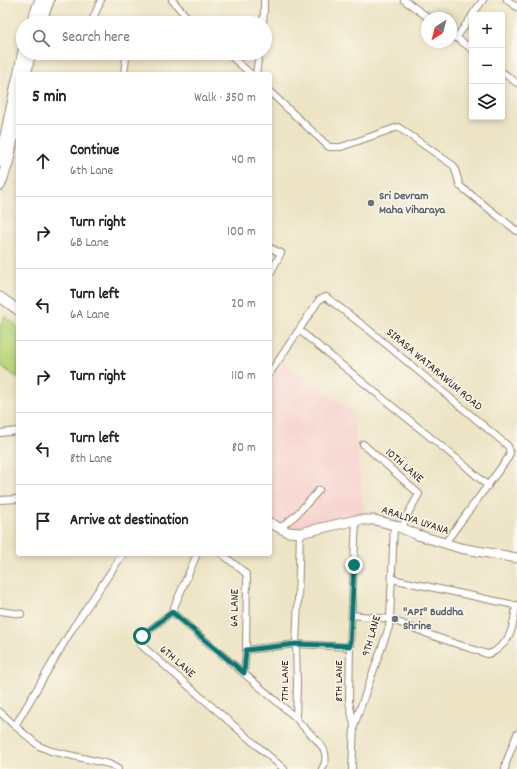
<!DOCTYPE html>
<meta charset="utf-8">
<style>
:root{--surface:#fff;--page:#f6f6f6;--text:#222;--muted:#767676;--line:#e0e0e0}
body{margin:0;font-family:Dekko,sans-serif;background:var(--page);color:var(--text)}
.controls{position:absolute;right:12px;top:12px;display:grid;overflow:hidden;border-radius:4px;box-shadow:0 2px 6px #0003}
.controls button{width:36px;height:36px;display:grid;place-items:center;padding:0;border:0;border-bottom:1px solid var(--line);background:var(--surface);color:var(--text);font:20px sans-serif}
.compass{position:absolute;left:421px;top:12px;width:36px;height:36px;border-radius:50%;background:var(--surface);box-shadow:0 2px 6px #0003;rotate:216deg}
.stop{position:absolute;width:12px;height:12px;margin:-9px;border:3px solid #0f766e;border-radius:50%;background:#fff}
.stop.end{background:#0f766e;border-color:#fff;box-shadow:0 1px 4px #0008}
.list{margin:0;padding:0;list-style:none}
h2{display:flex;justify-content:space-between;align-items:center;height:52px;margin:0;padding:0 16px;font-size:17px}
h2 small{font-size:13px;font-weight:400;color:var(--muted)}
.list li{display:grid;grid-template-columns:26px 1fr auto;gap:12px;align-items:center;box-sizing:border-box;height:72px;padding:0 16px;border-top:1px solid var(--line)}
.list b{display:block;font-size:15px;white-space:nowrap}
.list p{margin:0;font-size:13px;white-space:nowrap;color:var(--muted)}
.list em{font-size:13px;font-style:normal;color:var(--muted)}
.icon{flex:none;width:22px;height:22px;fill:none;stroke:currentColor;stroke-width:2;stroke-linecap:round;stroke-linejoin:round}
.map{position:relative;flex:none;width:517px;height:769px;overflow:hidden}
.search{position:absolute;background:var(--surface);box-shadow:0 2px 6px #0003;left:16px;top:16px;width:256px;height:44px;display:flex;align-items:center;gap:10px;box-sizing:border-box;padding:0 14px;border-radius:22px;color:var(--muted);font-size:15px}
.panel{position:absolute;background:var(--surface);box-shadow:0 2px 6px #0003;left:16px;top:72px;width:256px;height:484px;border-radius:4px}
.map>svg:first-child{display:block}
</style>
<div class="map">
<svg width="517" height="769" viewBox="0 0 517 769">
<rect width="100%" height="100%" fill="#fbf7ec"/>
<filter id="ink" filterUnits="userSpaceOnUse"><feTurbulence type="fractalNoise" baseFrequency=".025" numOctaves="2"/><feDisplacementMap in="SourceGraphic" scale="8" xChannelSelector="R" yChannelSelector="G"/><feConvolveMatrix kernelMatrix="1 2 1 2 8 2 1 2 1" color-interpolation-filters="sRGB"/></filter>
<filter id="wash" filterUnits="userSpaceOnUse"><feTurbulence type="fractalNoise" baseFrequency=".012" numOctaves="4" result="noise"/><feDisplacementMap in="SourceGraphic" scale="16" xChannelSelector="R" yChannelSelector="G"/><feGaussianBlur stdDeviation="0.9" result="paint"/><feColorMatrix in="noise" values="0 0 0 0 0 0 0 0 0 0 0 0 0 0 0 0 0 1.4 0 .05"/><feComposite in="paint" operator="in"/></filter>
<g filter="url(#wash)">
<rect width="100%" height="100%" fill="#ede4c5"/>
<path fill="#f7d0cd" d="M 282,362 L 353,411 L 364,513 L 297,530 L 270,522 L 270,379 Z"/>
<path fill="#bad77d" stroke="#7a804e" d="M 5,316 L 18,327 L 18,378 L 0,365 L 0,326 Z"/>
</g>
<g filter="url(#ink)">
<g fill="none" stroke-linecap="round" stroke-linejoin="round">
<g stroke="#948772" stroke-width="8">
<g id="street">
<path d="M 172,0 L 187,17 L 194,23"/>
<path d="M 404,0 L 429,18"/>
<path d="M 507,0 L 517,7"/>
<path d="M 472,15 L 483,0"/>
<path d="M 91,23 L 101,0"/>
<path d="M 263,23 L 264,12 L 264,0"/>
<path d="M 451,34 L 472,49"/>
<path d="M 456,38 L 472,16"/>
<path d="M 121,53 L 126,58 L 124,74"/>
<path d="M 227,53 L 251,74"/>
<path d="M 502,72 L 517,83"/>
<path d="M 256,74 L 259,53"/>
<path d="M 270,92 L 329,147 L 341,147 L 398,127 L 454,166 L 460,186 L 517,231"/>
<path d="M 270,248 L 281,253 L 270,274"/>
<path d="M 299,330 L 462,463 L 488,486"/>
<path d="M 270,373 L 319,300 L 326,297 L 369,330 L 508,446 L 510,453 L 508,458 L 445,543"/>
<path d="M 0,433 L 18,431"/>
<path d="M 363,444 L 419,494 L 406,517 L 402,529"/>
<path d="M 0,500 L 18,499"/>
<path d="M 280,528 L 295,516 L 312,498 L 319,490"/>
<path d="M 300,533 L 298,600 L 296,644 L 297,685 L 296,718 C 306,734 336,747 322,769"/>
<path d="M 197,554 L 172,612 L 140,638 L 139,640 L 141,645 L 284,769"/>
<path d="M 222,554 L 243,571 L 246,574 L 247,577 L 246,650 L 244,673"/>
<path d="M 392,579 L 510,604 L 517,606"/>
<path d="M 0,611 L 21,614"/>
<path d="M 172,612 L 296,718"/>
<path d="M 352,615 L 390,619 L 436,637 L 487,654 C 494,653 495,651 501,646 C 513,636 514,620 516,605"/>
<path d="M 246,650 L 296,644 L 350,647"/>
<path d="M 0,712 L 15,726 L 39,746 L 51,751 L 109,764 L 118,769"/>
<path d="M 355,723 L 389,627 L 390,619 L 394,525"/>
<path d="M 15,726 L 74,626 L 123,554"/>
<path d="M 352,769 L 354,725 L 349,702 L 350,647 L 356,520"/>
<path d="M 505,769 L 506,763 L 517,734"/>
</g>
</g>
<g stroke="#948772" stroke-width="11">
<g id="secondary">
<path d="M 0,297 L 18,310"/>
<path d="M 270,523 L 288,532 L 300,533 L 356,520 L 375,520 L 394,525 L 418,535 L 460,548 L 517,558"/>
</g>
</g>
<g stroke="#948772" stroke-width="12">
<g id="primary">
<path d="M 32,23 L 40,0"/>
<path d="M 40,23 L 49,0"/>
<path d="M 19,74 L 23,52"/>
<path d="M 26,74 L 30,53"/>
<path d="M 0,162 L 18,77"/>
<path d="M 0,185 L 8,162 L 18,112"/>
</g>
</g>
<use href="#street" stroke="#fff" stroke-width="6"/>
<use href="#secondary" stroke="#fff" stroke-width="9"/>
<use href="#primary" stroke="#fff" stroke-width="10"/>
</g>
</g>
<g fill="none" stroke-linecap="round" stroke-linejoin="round" filter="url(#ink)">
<path stroke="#0f766e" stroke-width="5" d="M 142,636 L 172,612 L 244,673 L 246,650 L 296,644 L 350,646 L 354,565"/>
</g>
<g fill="#6b7280" stroke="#fbf7ec" stroke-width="1.5">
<circle cx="371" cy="203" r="4"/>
<circle cx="395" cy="619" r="4"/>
</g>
<g text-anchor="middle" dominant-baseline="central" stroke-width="3" stroke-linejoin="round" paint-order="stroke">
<g font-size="12" font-weight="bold" fill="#5b616d" stroke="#fbf7ec" text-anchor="start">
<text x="379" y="196">Sri Devram<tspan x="379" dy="14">Maha Viharaya</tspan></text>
<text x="403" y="612">"API" Buddha<tspan x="403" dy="14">Shrine</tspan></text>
</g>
<g font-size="12" fill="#3b2a1e" stroke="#fbf7ec">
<text transform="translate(434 370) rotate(40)">SIRASA WATARAWUM ROAD</text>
<text transform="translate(404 466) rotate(41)">10TH LANE</text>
<text transform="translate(415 521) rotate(18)">ARALIYA UYANA</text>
<text transform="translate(235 608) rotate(-89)">6A LANE</text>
<text transform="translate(372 636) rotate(-74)">9TH LANE</text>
<text transform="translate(177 662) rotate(41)">6TH LANE</text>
<text transform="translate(285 681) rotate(-90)">7TH LANE</text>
<text transform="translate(339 681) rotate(-90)">8TH LANE</text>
</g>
</g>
</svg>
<div class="controls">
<button>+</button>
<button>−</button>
<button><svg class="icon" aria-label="layers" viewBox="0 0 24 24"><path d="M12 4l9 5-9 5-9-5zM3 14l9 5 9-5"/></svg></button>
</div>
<svg class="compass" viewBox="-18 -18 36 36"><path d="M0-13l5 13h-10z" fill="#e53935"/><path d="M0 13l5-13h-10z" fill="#767676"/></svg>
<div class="stop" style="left:142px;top:636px"></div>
<div class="stop end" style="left:354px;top:565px"></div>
<div class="search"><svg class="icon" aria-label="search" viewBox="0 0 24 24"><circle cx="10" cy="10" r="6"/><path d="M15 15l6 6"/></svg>Search here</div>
<section class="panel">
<h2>5 min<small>Walk · 350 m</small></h2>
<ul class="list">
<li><svg class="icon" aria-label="ahead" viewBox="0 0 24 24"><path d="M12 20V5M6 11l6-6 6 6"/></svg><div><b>Continue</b><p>6th Lane</p></div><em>40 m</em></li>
<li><svg class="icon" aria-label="right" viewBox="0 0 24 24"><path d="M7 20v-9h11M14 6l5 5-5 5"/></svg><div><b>Turn right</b><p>6B Lane</p></div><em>100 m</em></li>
<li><svg class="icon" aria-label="left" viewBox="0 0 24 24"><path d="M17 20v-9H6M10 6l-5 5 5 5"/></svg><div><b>Turn left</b><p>6A Lane</p></div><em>20 m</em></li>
<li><svg class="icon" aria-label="right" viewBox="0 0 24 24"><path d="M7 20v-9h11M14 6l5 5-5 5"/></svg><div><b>Turn right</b></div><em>110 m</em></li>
<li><svg class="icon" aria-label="left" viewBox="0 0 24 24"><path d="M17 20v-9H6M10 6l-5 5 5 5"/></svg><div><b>Turn left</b><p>8th Lane</p></div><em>80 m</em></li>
<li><svg class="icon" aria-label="arrive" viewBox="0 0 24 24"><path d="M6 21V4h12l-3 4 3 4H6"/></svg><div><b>Arrive at destination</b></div></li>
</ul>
</section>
</div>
